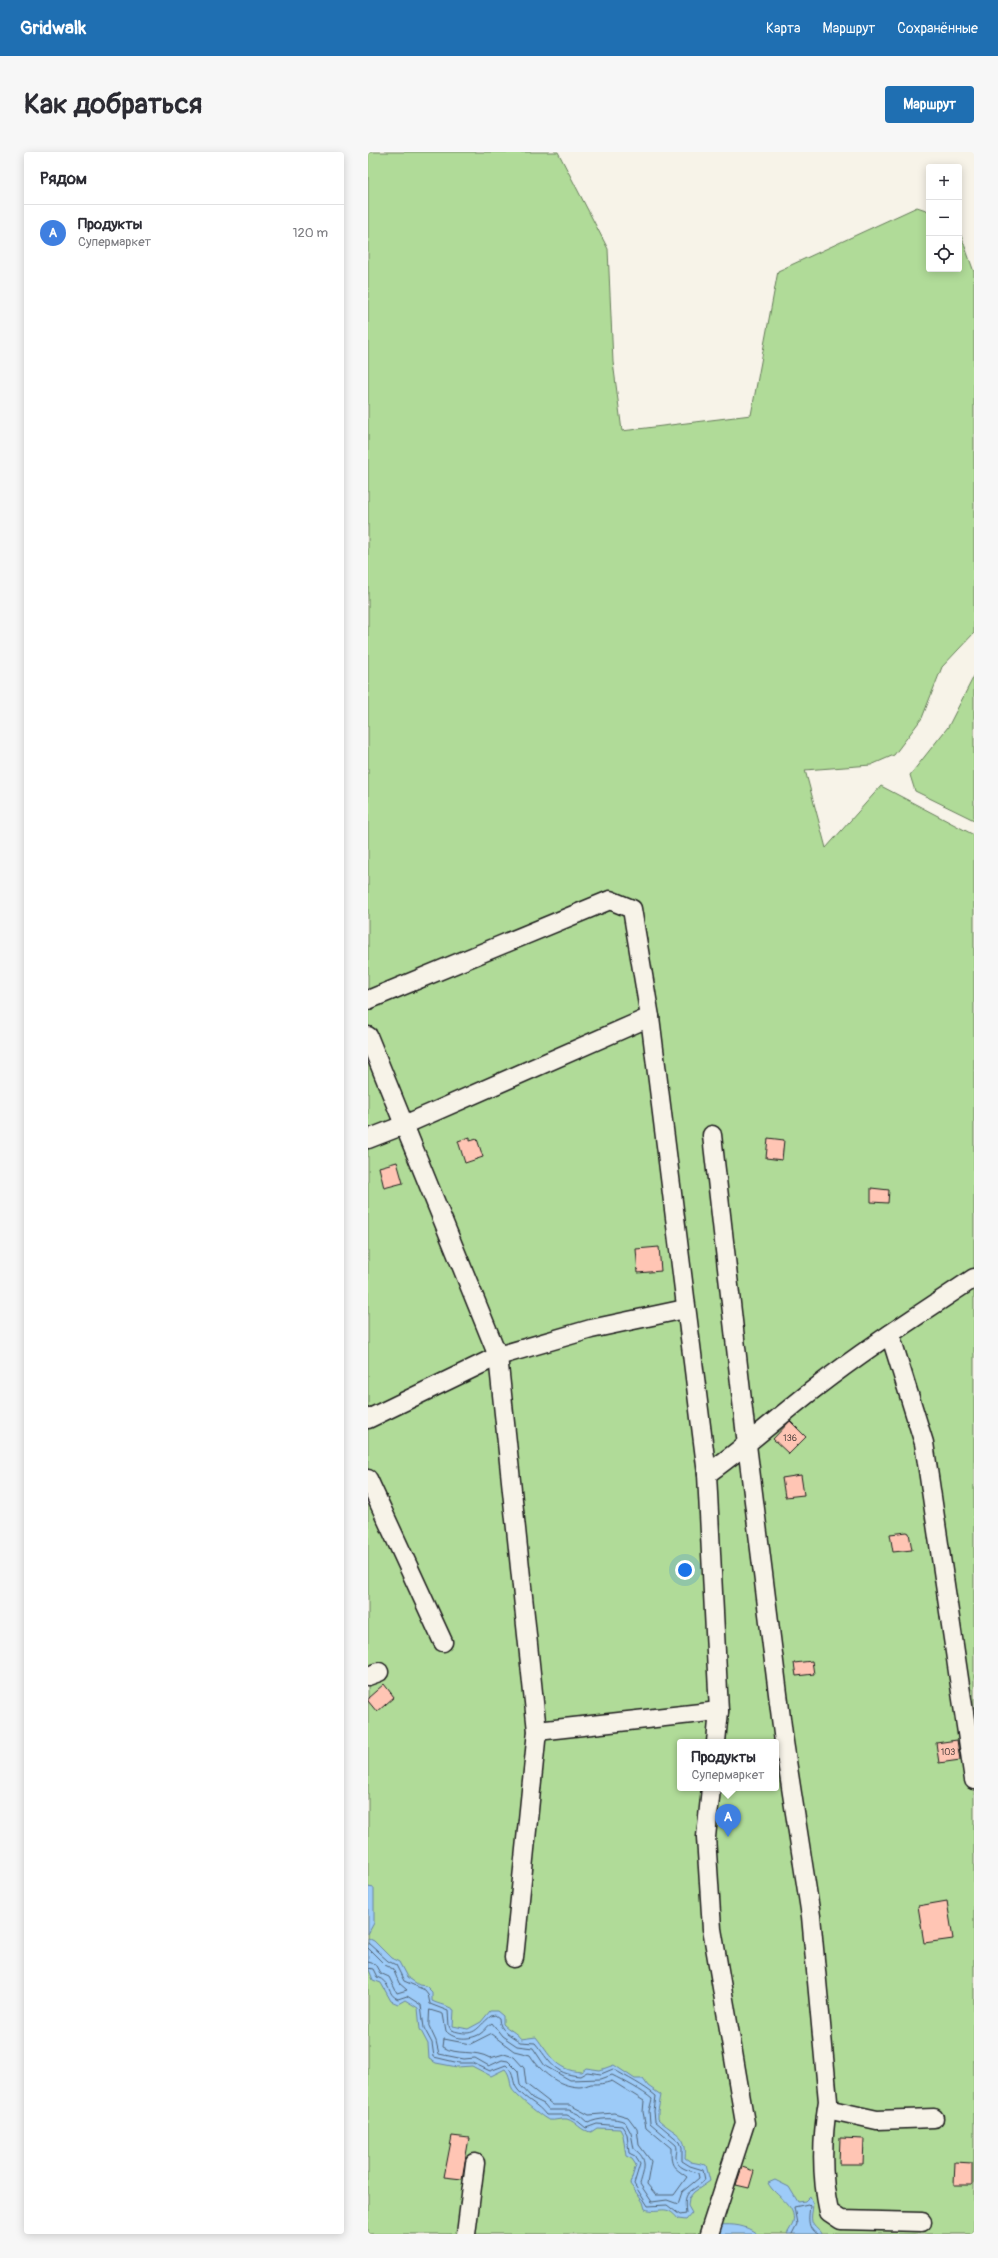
<!DOCTYPE html>
<html lang="ru">
<meta charset="utf-8">
<style>
:root{--surface:#fff;--page:#f7f7f7;--text:#2b2b33;--muted:#7c7c81;--line:#e1e1e2;--accent:#1f6fb2}
body{margin:0;font-family:Pangolin,sans-serif;background:var(--page);color:var(--text)}
.controls{position:absolute;right:12px;top:12px;display:grid;overflow:hidden;border-radius:4px;box-shadow:0 2px 10px #0003}
.controls button{width:36px;height:36px;display:grid;place-items:center;padding:0;border:0;border-bottom:1px solid var(--line);background:var(--surface);color:var(--text);font:20px sans-serif}
.you{position:absolute;left:317px;top:1418px;width:14px;height:14px;margin:-10px;border:3px solid #fff;border-radius:50%;background:#1a73e8;box-shadow:0 0 0 6px #1a73e833}
.badge{display:grid;place-items:center;width:26px;height:26px;border-radius:50%;background:var(--accent);color:#fff;font-size:13px;font-weight:700}
.pin{position:absolute;translate:-50% -33px;filter:drop-shadow(0 1px 2px #0008)}
.pin::after{content:'';position:absolute;top:21px;width:14px;height:12px;background:inherit;clip-path:polygon(0 0,100% 0,50% 100%)}
.popup{position:absolute;left:309px;top:1587px;width:102px;height:52px;box-sizing:border-box;display:grid;place-content:center;border-radius:4px;background:var(--surface);filter:drop-shadow(0 1px 3px #0005);font-size:13px;white-space:nowrap;color:var(--muted)}
.popup b{font-size:15px;color:var(--text)}
.popup::after{content:'';position:absolute;left:50%;top:100%;margin-left:-8px;border:8px solid transparent;border-top-color:var(--surface)}
.list{margin:0;padding:0;list-style:none}
h2{display:flex;justify-content:space-between;align-items:center;height:52px;margin:0;padding:0 16px;font-size:17px}
h2 small{font-size:13px;font-weight:400;color:var(--muted)}
.list li{display:grid;grid-template-columns:26px 1fr auto;gap:12px;align-items:center;box-sizing:border-box;height:56px;padding:0 16px;border-top:1px solid var(--line)}
.list b{display:block;font-size:15px;white-space:nowrap}
.list p{margin:0;font-size:13px;white-space:nowrap;color:var(--muted)}
.list em{font-size:13px;font-style:normal;color:var(--muted)}
.icon{flex:none;width:22px;height:22px;fill:none;stroke:currentColor;stroke-width:2;stroke-linecap:round;stroke-linejoin:round}
.map{position:relative;flex:none;width:606px;height:2082px;overflow:hidden;border-radius:4px}
header{display:flex;align-items:center;gap:24px;box-sizing:border-box;height:56px;padding:0 20px;background:var(--accent);color:#fff}
header strong{font-size:19px}
nav{display:flex;gap:22px;margin-inline-start:auto;font-size:14px}
.intro{display:flex;align-items:center;justify-content:space-between;box-sizing:border-box;height:96px;padding:0 24px}
h1{margin:0;font-size:28px}
.button{padding:10px 18px;border-radius:4px;background:var(--accent);color:#fff;font-size:14px;font-weight:700}
main{display:flex;gap:24px;padding:0 24px}
aside{flex:1;background:var(--surface);border-radius:4px;box-shadow:0 2px 10px #0003}
.map>svg:first-child{display:block}
</style>
<header>
<strong>Gridwalk</strong>
<nav><a>Карта</a><a>Маршрут</a><a>Сохранённые</a></nav>
</header>
<div class="intro"><h1>Как добраться</h1><a class="button">Маршрут</a></div>
<main>
<aside>
<h2>Рядом<small></small></h2>
<ul class="list">
<li><span class="badge" style="background:#3f7fe0">A</span><div><b>Продукты</b><p>Супермаркет</p></div><em>120 m</em></li>
</ul>
</aside>
<div class="map">
<svg width="606" height="2082" viewBox="0 0 606 2082">
<rect width="100%" height="100%" fill="#f7f3e8"/>
<filter id="ink" filterUnits="userSpaceOnUse"><feTurbulence type="fractalNoise" baseFrequency=".025" numOctaves="2"/><feDisplacementMap in="SourceGraphic" scale="8" xChannelSelector="R" yChannelSelector="G"/><feConvolveMatrix kernelMatrix="1 2 1 2 8 2 1 2 1" color-interpolation-filters="sRGB"/></filter>
<g filter="url(#ink)">
<g fill="#b0db98" stroke="#667c5a" fill-rule="evenodd">
<path d="M 0,0 L 190,0 L 240,97 L 245,210 L 254,279 L 383,263 L 410,119 L 549,55 L 561,59 L 561,117 L 591,117 L 591,78 L 606,120 L 606,481 L 574,515 L 554,566 L 526,603 L 503,613 L 437,618 L 458,696 L 513,634 L 606,683 L 606,2082 L 0,2082 ZM 312,1590 L 408,1590 L 408,1636 L 312,1636 Z"/>
<path d="M 606,524 L 606,668 L 547,639 L 542,623 L 580,575 Z"/>
</g>
<g fill="#9dcbf8" stroke="#6985a0">
<path d="M 0,1735 L 6,1736 L 6,1771 L 0,1782 Z"/>
<path d="M 0,1786 L 6,1789 L 23,1806 L 31,1810 L 39,1825 L 51,1833 L 58,1834 L 64,1840 L 64,1849 C 72,1853 79,1853 86,1858 L 85,1874 L 100,1877 L 113,1870 L 122,1859 L 129,1859 L 135,1864 L 135,1872 C 141,1878 148,1880 153,1887 L 168,1885 C 182,1903 187,1918 213,1920 L 218,1916 L 232,1918 L 246,1913 L 267,1927 L 275,1927 L 280,1934 L 293,1943 L 290,1959 L 290,1967 C 305,1982 320,1981 317,2006 L 323,2010 L 338,2013 L 342,2029 L 326,2040 L 321,2046 L 320,2054 L 324,2061 L 318,2068 L 310,2067 C 298,2051 292,2062 277,2057 L 275,2050 L 262,2032 L 268,2013 L 264,2007 L 258,2004 L 255,1983 L 252,1977 L 229,1976 L 223,1980 C 212,1979 209,1970 199,1967 C 193,1966 187,1969 181,1968 C 176,1967 146,1942 144,1937 C 141,1929 143,1924 137,1917 L 123,1924 L 104,1914 L 89,1915 L 68,1911 L 61,1907 L 60,1892 L 52,1877 L 50,1856 L 37,1848 L 30,1852 L 23,1849 L 13,1831 L 5,1828 L 0,1815 Z"/>
<path d="M 407,2028 L 421,2035 L 430,2050 L 437,2049 L 442,2044 C 448,2056 442,2059 444,2070 C 446,2076 452,2078 453,2082 L 419,2082 C 421,2078 424,2074 425,2071 C 429,2052 407,2045 400,2031 Z"/>
<path d="M 351,2073 C 365,2072 378,2073 389,2082 L 349,2082 Z"/>
</g>
<g fill="none" stroke-linecap="round" stroke-linejoin="round">
<g stroke="#506274" stroke-width="1">
<path d="M 0,1791 L 20,1809 L 28,1813 L 36,1829 L 57,1838 L 60,1842 L 62,1852 L 80,1859 L 81,1874 L 83,1878 C 108,1886 107,1877 123,1864 L 127,1863 L 131,1866 C 131,1879 143,1883 152,1890 L 167,1891 C 182,1909 185,1922 212,1924 L 219,1920 L 233,1922 L 245,1917 C 260,1926 275,1933 288,1944 L 286,1959 L 287,1969 L 312,1990 L 314,1995 L 314,2009 L 322,2014 L 335,2018 L 337,2028 C 321,2043 315,2037 318,2062 L 312,2063 L 299,2053 L 280,2054 L 266,2032 L 272,2012 L 267,2004 L 261,2001 L 259,1982 L 254,1974 L 229,1972 L 218,1976 L 207,1967 L 199,1963 L 178,1963 C 170,1952 158,1948 150,1938 C 143,1930 148,1921 138,1913 L 122,1919 L 105,1911 L 91,1911 L 66,1905 L 64,1891 L 56,1876 L 53,1853 L 39,1844 L 30,1847 C 19,1843 23,1830 9,1825 L 5,1817 L 0,1816"/>
<path d="M 0,1796 L 17,1813 L 25,1817 L 31,1831 L 39,1838 L 29,1841 L 21,1825 L 12,1821 L 7,1812 L 0,1810"/>
<path d="M 62,1858 L 75,1862 L 78,1879 C 86,1888 102,1888 112,1882 C 117,1879 120,1873 124,1871 L 134,1884 L 149,1894 L 165,1896 L 177,1914 L 202,1928 L 233,1927 L 244,1923 C 256,1929 275,1939 284,1947 L 281,1959 L 282,1971 L 308,1993 C 310,1997 308,2001 308,2006 C 308,2016 322,2019 330,2021 L 331,2026 L 314,2040 L 310,2052 L 299,2048 L 284,2050 L 272,2032 C 276,2018 281,2007 266,1997 L 263,1981 L 257,1970 C 247,1965 229,1966 220,1971 L 210,1962 L 201,1958 L 181,1958 L 176,1952 L 164,1946 L 152,1933 L 150,1919 L 140,1909 L 134,1908 L 121,1914 L 107,1906 L 96,1907 L 71,1902 L 68,1889 L 61,1874 Z"/>
<path d="M 123,1882 L 146,1899 L 162,1903 C 173,1920 189,1934 211,1935 C 216,1935 219,1933 223,1932 C 231,1932 236,1932 244,1929 L 276,1949 L 275,1960 L 278,1975 L 303,1996 C 303,2015 304,2014 319,2025 L 306,2043 L 288,2043 L 279,2032 L 283,2009 L 271,1993 L 269,1977 L 260,1965 L 246,1961 L 221,1963 L 202,1953 L 185,1953 L 158,1932 L 156,1916 L 146,1905 L 136,1902 L 122,1906 C 106,1897 89,1904 75,1895 L 76,1887 L 102,1892 Z"/>
<path d="M 424,2082 L 429,2072 L 426,2055 L 440,2052 L 442,2054 C 441,2064 438,2076 449,2082"/>
</g>
</g>
<g fill="#ffc5b4" stroke="#1c1c1c">
<path d="M 102,985 L 102,989 L 109,987 L 115,1005 L 97,1011 L 90,989 Z"/>
<path d="M 400,986 L 416,988 L 414,1008 L 398,1006 Z"/>
<path d="M 29,1010 L 35,1031 L 16,1036 L 11,1015 Z"/>
<path d="M 503,1036 L 521,1038 L 520,1051 L 503,1050 Z"/>
<path d="M 291,1095 L 293,1119 L 270,1121 L 268,1097 Z"/>
<path d="M 422,1269 L 438,1285 L 421,1302 L 405,1287 Z"/>
<path d="M 433,1323 L 436,1343 L 417,1345 L 414,1326 Z"/>
<path d="M 539,1380 L 541,1381 L 544,1398 L 525,1400 L 522,1382 Z"/>
<path d="M 444,1509 L 446,1522 L 428,1524 L 426,1511 Z"/>
<path d="M 16,1532 L 26,1545 L 9,1560 L 0,1549 L 0,1546 Z"/>
<path d="M 589,1588 L 592,1608 L 571,1611 L 568,1591 Z"/>
<path d="M 579,1749 L 585,1787 L 556,1791 L 550,1754 Z"/>
<path d="M 84,1984 L 101,1986 L 94,2027 L 76,2025 Z"/>
<path d="M 472,1986 L 496,1987 L 495,2012 L 471,2012 Z"/>
<path d="M 587,2010 L 604,2011 L 604,2033 L 586,2033 Z"/>
<path d="M 374,2015 L 386,2019 L 381,2036 L 368,2033 Z"/>
</g>
<g fill="none" stroke-linecap="round" stroke-linejoin="round">
<g stroke="#1c1c1c" stroke-width="21">
<g id="minor">
<path d="M 0,848 L 242,748 L 264,757 L 282,865 L 339,1322 L 351,1559 L 348,1590"/>
<path d="M 0,884 L 130,1204 L 169,1579 L 146,1806"/>
<path d="M 344,983 L 379,1293 L 416,1590 L 443,1764 L 460,1949 C 454,1985 453,2024 461,2060 L 473,2068 L 554,2070"/>
<path d="M 0,987 L 36,973 L 282,865"/>
<path d="M 522,1182 L 556,1291 L 606,1628"/>
<path d="M 0,1267 L 130,1204 L 223,1177 L 317,1157"/>
<path d="M 339,1322 C 376,1296 410,1265 446,1237 C 497,1197 552,1162 606,1126"/>
<path d="M 0,1327 L 75,1490"/>
<path d="M 0,1524 L 11,1520"/>
<path d="M 169,1579 L 351,1559"/>
<path d="M 459,1957 L 509,1968 L 566,1966"/>
<path d="M 98,2082 L 107,2011"/>
<path d="M 341,2082 L 377,1971 L 344,1777 L 338,1685 L 343,1636"/>
</g>
</g>
<use href="#minor" stroke="#f7f3e8" stroke-width="18"/>
</g>
</g>
<g text-anchor="middle" dominant-baseline="central" stroke-width="4" stroke-linejoin="round" paint-order="stroke">
<g font-size="9" fill="#554642">
<text x="422" y="1286">136</text>
<text x="580" y="1600">103</text>
</g>
</g>
</svg>
<div class="controls">
<button>+</button>
<button>−</button>
<button><svg class="icon" aria-label="locate" viewBox="0 0 24 24"><circle cx="12" cy="12" r="6"/><path d="M12 2v4M12 18v4M2 12h4M18 12h4"/></svg></button>
</div>
<div class="you"></div>
<div class="pin badge" style="left:360px;top:1685px;background:#3f7fe0">A</div>
<div class="popup"><b>Продукты</b>Супермаркет</div>
</div>
</main>
